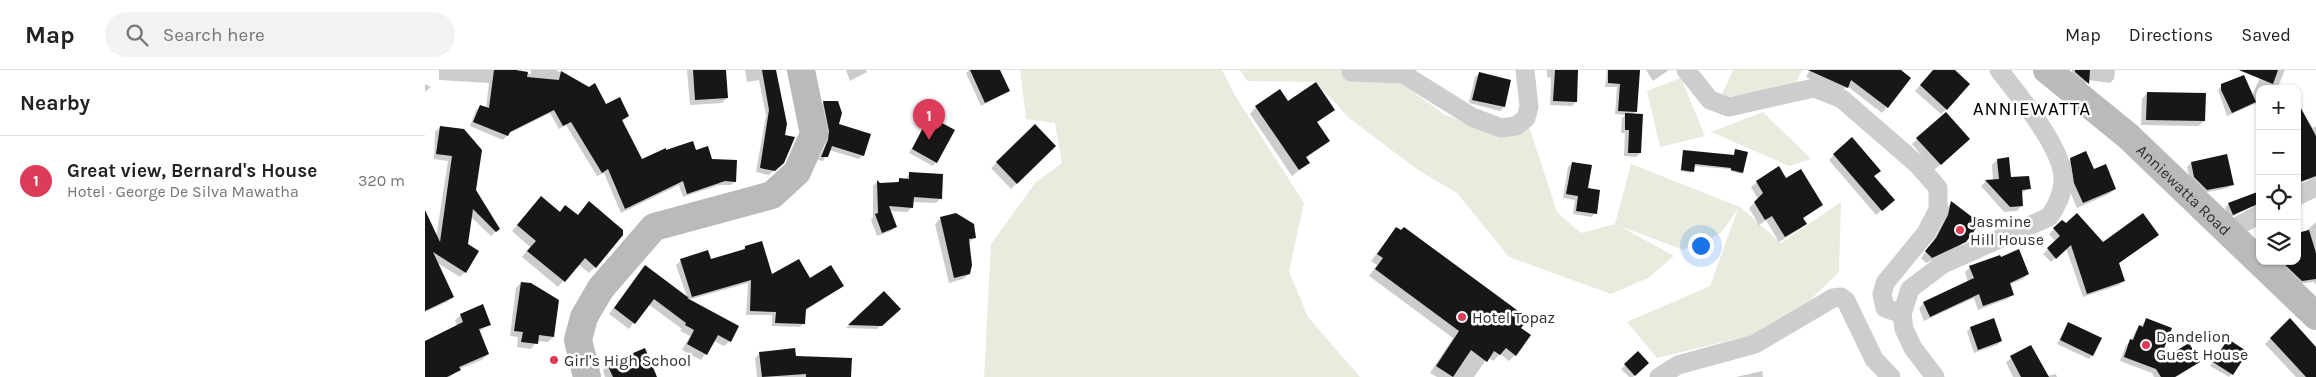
<!DOCTYPE html>
<meta charset="utf-8">
<style>
:root{--surface:#fff;--page:#f2f2f2;--text:#222;--muted:#767676;--line:#e0e0e0;--accent:#dd3b5a}
body{margin:0;font-family:Karla,sans-serif;background:var(--page);color:var(--text)}
.controls{position:absolute;right:15px;top:15px;display:grid;overflow:hidden;border-radius:10px;box-shadow:0 1px 4px #0004}
.controls button{width:45px;height:45px;display:grid;place-items:center;padding:0;border:0;border-bottom:1px solid var(--line);background:var(--surface);color:var(--text);font:25px sans-serif}
.you{position:absolute;left:1275px;top:175px;width:18px;height:18px;margin:-12px;border:4px solid #fff;border-radius:50%;background:#1a73e8;box-shadow:0 0 0 8px #1a73e833}
.badge{display:grid;place-items:center;width:32px;height:32px;border-radius:50%;background:var(--accent);color:#fff;font-size:16px;font-weight:700}
.pin{position:absolute;translate:-50% -41px;filter:drop-shadow(0 1px 2px #0008)}
.pin::after{content:'';position:absolute;top:26px;width:18px;height:15px;background:inherit;clip-path:polygon(0 0,100% 0,50% 100%)}
.list{margin:0;padding:0;list-style:none}
h2{display:flex;justify-content:space-between;align-items:center;height:65px;margin:0;padding:0 20px;font-size:21px}
h2 small{font-size:16px;font-weight:400;color:var(--muted)}
.list li{display:grid;grid-template-columns:32px 1fr auto;gap:15px;align-items:center;box-sizing:border-box;height:90px;padding:0 20px;border-top:1px solid var(--line)}
.list b{display:block;font-size:19px;white-space:nowrap}
.list p{margin:0;font-size:16px;white-space:nowrap;color:var(--muted)}
.list em{font-size:16px;font-style:normal;color:var(--muted)}
.icon{flex:none;width:28px;height:28px;fill:none;stroke:currentColor;stroke-width:2;stroke-linecap:round;stroke-linejoin:round}
.map{position:relative;flex:none;width:1891px;height:307px;overflow:hidden}
header{display:flex;align-items:center;gap:30px;box-sizing:border-box;height:70px;padding:0 25px;background:var(--surface);border-bottom:1px solid var(--line)}
header strong{font-size:24px}
nav{display:flex;gap:28px;margin-inline-start:auto;font-size:18px}
.search{width:350px;height:45px;background:var(--page);display:flex;align-items:center;gap:12px;box-sizing:border-box;padding:0 18px;border-radius:28px;color:var(--muted);font-size:19px}
main{display:flex}
aside{flex:1;background:var(--surface)}
.map>svg:first-child{display:block}
</style>
<header>
<strong>Map</strong>
<div class="search"><svg class="icon" aria-label="search" viewBox="0 0 24 24"><circle cx="10" cy="10" r="6"/><path d="M15 15l6 6"/></svg>Search here</div>
<nav><a>Map</a><a>Directions</a><a>Saved</a></nav>
</header>
<main>
<aside>
<h2>Nearby<small></small></h2>
<ul class="list">
<li><span class="badge">1</span><div><b>Great view, Bernard's House</b><p>Hotel · George De Silva Mawatha</p></div><em>320 m</em></li>
</ul>
</aside>
<div class="map">
<svg width="1891" height="307" viewBox="0 0 1891 307">
<rect width="100%" height="100%" fill="#fff"/>
<g fill="#e7ecde">
<path d="M 595,0 L 797,0 L 809,24 L 879,133 L 864,201 L 883,247 L 935,307 L 559,307 L 566,174 L 611,112 L 637,93 L 630,53 L 601,49 Z"/>
<path d="M 815,0 L 958,0 L 1020,45 L 1070,63 L 1100,44 L 1132,142 L 1156,163 L 1190,154 L 1206,94 L 1315,137 L 1356,173 L 1416,132 L 1414,202 L 1356,258 L 1232,288 L 1202,252 L 1285,216 L 1313,139 L 1296,163 L 1258,180 L 1195,156 L 1249,186 L 1223,208 L 1186,224 L 1084,187 L 1032,123 L 993,100 L 924,48 L 891,12 L 822,11 Z"/>
<path d="M 1308,0 L 1377,0 L 1370,16 L 1295,28 Z"/>
<path d="M 1256,8 L 1280,66 L 1235,77 L 1222,21 Z"/>
<path d="M 1338,42 L 1386,89 L 1364,96 L 1286,62 Z"/>
</g>
<g fill="#0003">
<path d="M 14,0 L 83,0 L 106,4 L 106,0 L 131,0 L 164,18 L 181,36 L 203,46 L 196,52 L 216,91 L 241,81 L 270,81 L 286,90 L 310,111 L 306,115 L 294,115 L 258,127 L 254,115 L 196,143 L 179,103 L 172,106 L 141,55 L 134,59 L 125,43 L 83,64 L 78,70 L 45,56 L 51,40 L 55,36 L 61,38 L 64,13 L 14,10 Z"/>
<path d="M 262,0 L 300,0 L 302,28 L 297,33 L 265,35 Z"/>
<path d="M 320,0 L 350,0 L 358,92 L 344,105 L 331,102 L 341,45 L 334,10 L 322,12 Z"/>
<path d="M 421,0 L 441,0 L 442,2 L 425,11 Z"/>
<path d="M 544,0 L 573,0 L 583,21 L 556,36 L 541,3 Z"/>
<path d="M 1122,0 L 1151,0 L 1151,32 L 1147,36 L 1125,35 L 1126,8 L 1122,7 Z"/>
<path d="M 1182,0 L 1214,0 L 1210,42 L 1207,45 L 1215,83 L 1211,87 L 1199,86 L 1200,63 L 1196,63 L 1197,48 L 1200,45 L 1190,44 L 1192,17 L 1180,17 Z"/>
<path d="M 1221,0 L 1244,0 L 1228,11 Z"/>
<path d="M 1385,0 L 1474,0 L 1485,8 L 1457,43 L 1422,16 L 1416,23 L 1381,7 Z"/>
<path d="M 1509,0 L 1528,0 L 1522,39 L 1516,44 L 1490,21 Z"/>
<path d="M 1647,0 L 1690,0 L 1689,9 L 1685,13 L 1663,10 L 1659,17 L 1646,6 Z"/>
<path d="M 1835,0 L 1860,0 L 1852,19 L 1835,19 L 1835,37 L 1832,33 L 1802,46 L 1793,20 L 1797,15 L 1827,26 L 1837,3 Z"/>
<path d="M 1054,4 L 1085,11 L 1079,37 L 1075,41 L 1044,33 L 1050,7 Z"/>
<path d="M 0,14 L 6,17 L 0,22 Z"/>
<path d="M 1722,23 L 1779,51 L 1773,56 L 1716,55 L 1717,29 Z"/>
<path d="M 399,32 L 412,55 L 438,85 L 434,89 L 404,80 L 398,91 L 393,90 L 400,75 L 401,66 L 395,36 Z"/>
<path d="M 863,33 L 908,40 L 891,53 L 903,70 L 880,89 L 883,93 L 867,106 L 825,44 L 831,37 Z"/>
<path d="M 1872,33 L 1888,58 L 1891,56 L 1891,109 L 1882,110 L 1872,115 Z"/>
<path d="M 504,48 L 511,92 L 508,96 L 484,83 Z"/>
<path d="M 610,56 L 629,76 L 586,119 L 566,98 Z"/>
<path d="M 15,57 L 73,159 L 66,166 L 46,147 L 41,175 L 40,202 L 35,207 L 11,192 L 28,227 L 22,232 L 0,242 L 0,143 L 11,168 L 23,91 L 9,89 L 10,62 Z"/>
<path d="M 1492,69 L 1538,74 L 1509,100 L 1487,74 Z"/>
<path d="M 1311,80 L 1317,102 L 1316,104 L 1305,101 L 1305,99 L 1268,96 L 1266,103 L 1255,101 L 1259,81 L 1308,86 Z"/>
<path d="M 1409,85 L 1463,135 L 1451,145 L 1404,90 Z"/>
<path d="M 1572,90 L 1585,109 L 1604,118 L 1596,124 L 1597,135 L 1592,141 L 1579,142 L 1556,116 L 1561,111 L 1568,110 L 1567,95 Z"/>
<path d="M 1646,90 L 1668,101 L 1690,119 L 1684,124 L 1652,138 L 1644,119 L 1640,95 Z"/>
<path d="M 1147,93 L 1162,120 L 1170,143 L 1167,147 L 1148,144 L 1150,130 L 1138,128 L 1143,97 Z"/>
<path d="M 1766,93 L 1807,114 L 1803,118 L 1778,123 L 1765,111 L 1762,97 Z"/>
<path d="M 485,103 L 516,128 L 511,133 L 487,132 L 487,137 L 482,142 L 465,141 L 471,156 L 466,161 L 452,166 L 446,150 L 448,147 L 448,116 L 452,112 L 454,115 L 470,114 L 475,109 L 480,109 Z"/>
<path d="M 1361,110 L 1396,135 L 1377,149 L 1380,154 L 1375,159 L 1354,172 L 1341,150 L 1334,155 L 1324,138 L 1333,129 L 1326,117 L 1332,112 Z"/>
<path d="M 1835,122 L 1835,138 L 1825,137 L 1805,148 L 1800,138 L 1804,134 Z"/>
<path d="M 1526,133 L 1540,171 L 1534,177 L 1501,193 L 1496,188 L 1506,175 L 1518,152 L 1521,138 Z"/>
<path d="M 110,134 L 134,143 L 141,136 L 170,197 L 164,203 L 153,194 L 133,217 L 97,187 L 105,177 L 87,161 Z"/>
<path d="M 531,145 L 549,168 L 544,173 L 544,204 L 538,209 L 524,213 L 510,154 L 515,149 Z"/>
<path d="M 1637,151 L 1678,174 L 1728,169 L 1693,194 L 1699,210 L 1694,215 L 1658,227 L 1641,178 L 1626,192 L 1618,184 L 1631,172 L 1624,164 Z"/>
<path d="M 1891,152 L 1891,215 L 1889,212 L 1873,214 L 1854,191 L 1872,191 L 1873,168 Z"/>
<path d="M 971,159 L 1095,258 L 1090,285 L 1084,291 L 1075,284 L 1068,291 L 1063,287 L 1049,307 L 1012,307 L 1005,303 L 1028,268 L 944,206 L 952,195 L 946,191 Z"/>
<path d="M 320,177 L 347,206 L 385,210 L 418,216 L 380,241 L 379,253 L 375,257 L 347,256 L 347,245 L 321,245 L 323,213 L 263,230 L 305,271 L 299,276 L 289,271 L 276,290 L 257,280 L 265,266 L 255,261 L 257,259 L 223,234 L 204,259 L 184,244 L 220,196 L 262,227 L 251,195 L 256,191 L 285,190 L 316,182 Z"/>
<path d="M 1545,197 L 1603,204 L 1598,209 L 1584,215 L 1587,224 L 1582,229 L 1553,240 L 1549,228 L 1499,251 L 1494,238 L 1499,233 L 1543,212 L 1540,202 Z"/>
<path d="M 96,213 L 128,267 L 123,272 L 112,271 L 106,279 L 92,277 L 93,267 L 85,266 L 91,218 Z"/>
<path d="M 459,223 L 474,239 L 452,259 L 421,258 Z"/>
<path d="M 36,245 L 65,254 L 54,262 L 63,284 L 57,290 L 34,299 L 25,307 L 0,307 L 0,273 L 32,256 L 30,250 Z"/>
<path d="M 1722,249 L 1732,294 L 1774,292 L 1751,307 L 1729,307 L 1727,303 L 1695,291 L 1701,275 L 1706,271 L 1710,262 Z"/>
<path d="M 1865,249 L 1891,279 L 1891,307 L 1871,307 L 1840,274 Z"/>
<path d="M 1643,254 L 1667,285 L 1664,289 L 1632,274 Z"/>
<path d="M 1545,258 L 1576,271 L 1572,275 L 1549,283 L 1542,262 Z"/>
<path d="M 1800,274 L 1807,304 L 1804,307 L 1785,296 Z"/>
<path d="M 1605,276 L 1622,306 L 1631,304 L 1632,307 L 1588,307 L 1581,292 Z"/>
<path d="M 220,280 L 231,307 L 180,307 L 178,300 L 183,295 Z"/>
<path d="M 335,283 L 370,287 L 425,289 L 425,307 L 332,307 L 330,288 Z"/>
<path d="M 1213,283 L 1222,293 L 1208,307 L 1204,307 L 1196,299 Z"/>
<path d="M 1337,301 L 1338,307 L 1311,307 Z"/>
</g>
<g fill="#171717">
<path d="M 69,0 L 91,0 L 103,2 L 102,7 L 134,10 L 136,1 L 164,17 L 170,13 L 181,34 L 195,27 L 204,46 L 197,50 L 217,89 L 241,78 L 241,80 L 268,71 L 271,80 L 283,76 L 287,89 L 312,90 L 311,112 L 300,111 L 262,124 L 258,111 L 200,139 L 183,99 L 177,103 L 146,52 L 138,56 L 129,40 L 85,62 L 83,66 L 48,52 L 55,35 L 64,38 Z"/>
<path d="M 268,0 L 301,0 L 303,28 L 270,30 Z"/>
<path d="M 337,0 L 351,0 L 362,54 L 360,65 L 370,67 L 359,93 L 350,101 L 335,98 L 344,40 Z"/>
<path d="M 545,0 L 575,0 L 585,21 L 560,33 Z"/>
<path d="M 1130,0 L 1153,0 L 1152,32 L 1128,31 Z"/>
<path d="M 1183,0 L 1215,0 L 1212,42 L 1193,41 L 1195,14 L 1183,13 Z"/>
<path d="M 1383,0 L 1476,0 L 1486,8 L 1463,38 L 1426,10 L 1423,18 Z"/>
<path d="M 1508,0 L 1530,0 L 1545,14 L 1522,40 L 1495,15 Z"/>
<path d="M 1650,0 L 1665,0 L 1664,14 L 1650,2 Z"/>
<path d="M 1814,0 L 1853,0 L 1848,14 Z"/>
<path d="M 1054,2 L 1086,10 L 1080,37 L 1047,30 Z"/>
<path d="M 1819,5 L 1831,32 L 1807,43 L 1796,20 L 1796,14 Z"/>
<path d="M 891,12 L 910,40 L 892,52 L 905,71 L 881,87 L 885,93 L 874,100 L 830,36 L 855,19 L 863,31 Z"/>
<path d="M 1722,22 L 1781,23 L 1780,51 L 1721,50 Z"/>
<path d="M 398,31 L 413,31 L 417,43 L 414,54 L 446,64 L 439,86 L 407,76 L 403,87 L 396,87 L 403,70 L 404,61 Z"/>
<path d="M 1872,31 L 1891,66 L 1891,106 L 1872,113 Z"/>
<path d="M 1521,42 L 1545,69 L 1516,95 L 1491,68 Z"/>
<path d="M 1200,43 L 1218,44 L 1216,83 L 1203,83 L 1204,60 L 1200,60 Z"/>
<path d="M 504,46 L 530,60 L 512,93 L 487,79 Z"/>
<path d="M 610,54 L 631,76 L 592,114 L 571,92 Z"/>
<path d="M 15,56 L 39,59 L 57,80 L 51,120 L 75,159 L 71,162 L 48,139 L 43,174 L 54,181 L 41,203 L 8,182 L 29,227 L 0,241 L 0,140 L 15,172 L 27,86 L 11,84 Z"/>
<path d="M 1427,67 L 1456,101 L 1449,106 L 1470,130 L 1457,141 L 1408,84 Z"/>
<path d="M 1310,79 L 1323,82 L 1318,103 L 1306,100 L 1306,98 L 1270,94 L 1269,102 L 1256,100 L 1258,80 L 1309,85 Z"/>
<path d="M 1661,81 L 1669,99 L 1681,94 L 1691,119 L 1658,133 L 1649,113 L 1645,88 Z"/>
<path d="M 1802,84 L 1809,115 L 1782,120 L 1769,107 L 1766,92 Z"/>
<path d="M 1584,87 L 1586,107 L 1604,106 L 1606,119 L 1597,120 L 1598,136 L 1585,137 L 1560,110 L 1574,109 L 1572,89 Z"/>
<path d="M 1147,92 L 1167,95 L 1163,118 L 1175,120 L 1172,144 L 1151,141 L 1153,126 L 1141,124 Z"/>
<path d="M 1354,96 L 1361,108 L 1376,99 L 1398,135 L 1378,148 L 1382,154 L 1360,167 L 1347,146 L 1340,150 L 1329,132 L 1338,123 L 1331,111 Z"/>
<path d="M 484,102 L 518,104 L 517,129 L 489,127 L 488,138 L 464,136 L 472,157 L 457,163 L 450,144 L 453,143 L 452,110 L 455,113 L 474,112 L 474,108 L 484,109 Z"/>
<path d="M 1835,121 L 1835,133 L 1808,145 L 1803,133 Z"/>
<path d="M 116,126 L 135,142 L 140,135 L 153,145 L 164,131 L 198,160 L 198,165 L 171,198 L 160,188 L 140,212 L 102,181 L 111,171 L 92,155 Z"/>
<path d="M 1526,131 L 1555,153 L 1541,172 L 1507,188 L 1500,181 L 1511,168 L 1523,145 Z"/>
<path d="M 531,143 L 549,154 L 551,168 L 544,169 L 547,195 L 545,204 L 529,208 L 515,147 Z"/>
<path d="M 1652,143 L 1678,172 L 1718,143 L 1734,165 L 1694,193 L 1700,211 L 1662,224 L 1646,175 L 1631,189 L 1622,178 L 1635,166 L 1628,158 L 1637,150 L 1641,153 Z"/>
<path d="M 971,157 L 976,160 L 979,157 L 1100,246 L 1097,251 L 1100,253 L 1096,258 L 1106,265 L 1091,286 L 1081,278 L 1075,285 L 1069,281 L 1062,292 L 1046,280 L 1028,307 L 1011,296 L 1034,261 L 950,199 L 958,188 L 952,184 Z"/>
<path d="M 1884,160 L 1891,183 L 1891,209 L 1877,211 L 1856,191 L 1872,191 L 1872,163 Z"/>
<path d="M 337,171 L 347,204 L 374,189 L 385,208 L 406,195 L 419,216 L 381,239 L 380,254 L 350,253 L 351,242 L 325,241 L 326,210 L 267,227 L 255,189 L 283,180 L 286,189 L 320,179 L 320,176 Z"/>
<path d="M 1594,179 L 1604,204 L 1585,213 L 1589,225 L 1558,236 L 1554,224 L 1505,247 L 1498,232 L 1549,208 L 1544,196 L 1575,185 L 1576,187 Z"/>
<path d="M 220,195 L 264,228 L 262,228 L 314,256 L 306,272 L 293,265 L 282,285 L 262,274 L 269,260 L 260,255 L 261,253 L 229,229 L 210,254 L 189,238 Z"/>
<path d="M 96,212 L 106,213 L 134,230 L 129,267 L 114,265 L 113,274 L 96,272 L 98,262 L 89,261 Z"/>
<path d="M 459,221 L 476,239 L 457,256 L 423,255 Z"/>
<path d="M 58,234 L 66,255 L 54,259 L 64,284 L 34,297 L 36,300 L 22,307 L 0,307 L 0,271 L 38,252 L 35,244 Z"/>
<path d="M 1569,248 L 1577,271 L 1553,280 L 1545,257 Z"/>
<path d="M 1721,248 L 1747,258 L 1734,291 L 1764,273 L 1775,292 L 1750,307 L 1736,307 L 1731,299 L 1699,287 L 1705,269 L 1708,270 L 1714,255 L 1718,257 Z"/>
<path d="M 1865,248 L 1891,277 L 1891,307 L 1881,307 L 1845,268 Z"/>
<path d="M 1643,252 L 1677,268 L 1668,286 L 1635,270 Z"/>
<path d="M 1803,269 L 1823,282 L 1808,305 L 1788,292 Z"/>
<path d="M 1606,275 L 1624,307 L 1596,307 L 1585,286 Z"/>
<path d="M 220,278 L 232,307 L 188,307 L 182,294 Z"/>
<path d="M 370,278 L 371,286 L 427,288 L 426,307 L 381,307 L 381,304 L 337,307 L 334,282 Z"/>
<path d="M 1213,281 L 1224,293 L 1210,306 L 1199,294 Z"/>
</g>
<g fill="none" stroke-linecap="round" stroke-linejoin="round">
<g stroke="#cdcdcd" stroke-width="19">
<path d="M 1261,0 L 1285,30 L 1304,37 L 1389,18 L 1417,29 L 1493,95 L 1513,118 L 1513,140 L 1501,163 L 1460,213 L 1457,224 L 1460,238 L 1477,244"/>
<path d="M 926,2 L 978,4 L 1047,47 L 1076,58 L 1091,56 L 1101,48 L 1104,37 L 1100,0"/>
<path d="M 1872,126 L 1891,117"/>
<path d="M 1802,162 L 1835,144"/>
<path d="M 1234,307 L 1253,295 L 1330,274 L 1408,228 L 1416,227 L 1421,231 L 1449,289 L 1466,307"/>
<path d="M 1510,307 L 1488,278 L 1479,259 L 1477,244 L 1485,219 L 1518,194 L 1624,147 C 1632,136 1637,126 1638,112 C 1641,81 1593,25 1574,0"/>
</g>
<g stroke="#bababa" stroke-width="28">
<path id="s1" d="M 1622,0 L 1703,66 L 1891,246"/>
<path d="M 162,307 L 153,270 L 159,247 L 176,218 L 229,157 L 347,125 L 372,102 L 389,64 L 376,0"/>
</g>
</g>
<g fill="#dd3b5a" stroke="#fff" stroke-width="2">
<circle cx="1535" cy="160" r="5"/>
<circle cx="1037" cy="247" r="5"/>
<circle cx="1721" cy="275" r="5"/>
<circle cx="129" cy="290" r="5"/>
</g>
<g text-anchor="middle" dominant-baseline="central" stroke-width="5" stroke-linejoin="round" paint-order="stroke">
<g font-size="16" fill="#303030" stroke="#fff">
<text stroke="none"><textPath href="#s1" startOffset="182">Anniewatta Road</textPath></text>
</g>
<g font-size="16" fill="#303030" stroke="#fff" text-anchor="start">
<text x="1545" y="151">Jasmine<tspan x="1545" dy="18">Hill House</tspan></text>
<text x="1047" y="247">Hotel Topaz</text>
<text x="1731" y="266">Dandelion<tspan x="1731" dy="18">Guest House</tspan></text>
<text x="139" y="290">Girl's High School</text>
</g>
<g font-size="19" letter-spacing="1" fill="#000" stroke="#fff">
<text x="1607" y="39">ANNIEWATTA</text>
</g>
</g>
</svg>
<div class="controls">
<button>+</button>
<button>−</button>
<button><svg class="icon" aria-label="locate" viewBox="0 0 24 24"><circle cx="12" cy="12" r="6"/><path d="M12 2v4M12 18v4M2 12h4M18 12h4"/></svg></button>
<button><svg class="icon" aria-label="layers" viewBox="0 0 24 24"><path d="M12 4l9 5-9 5-9-5zM3 14l9 5 9-5"/></svg></button>
</div>
<div class="you"></div>
<div class="pin badge" style="left:504px;top:70px">1</div>
</div>
</main>
